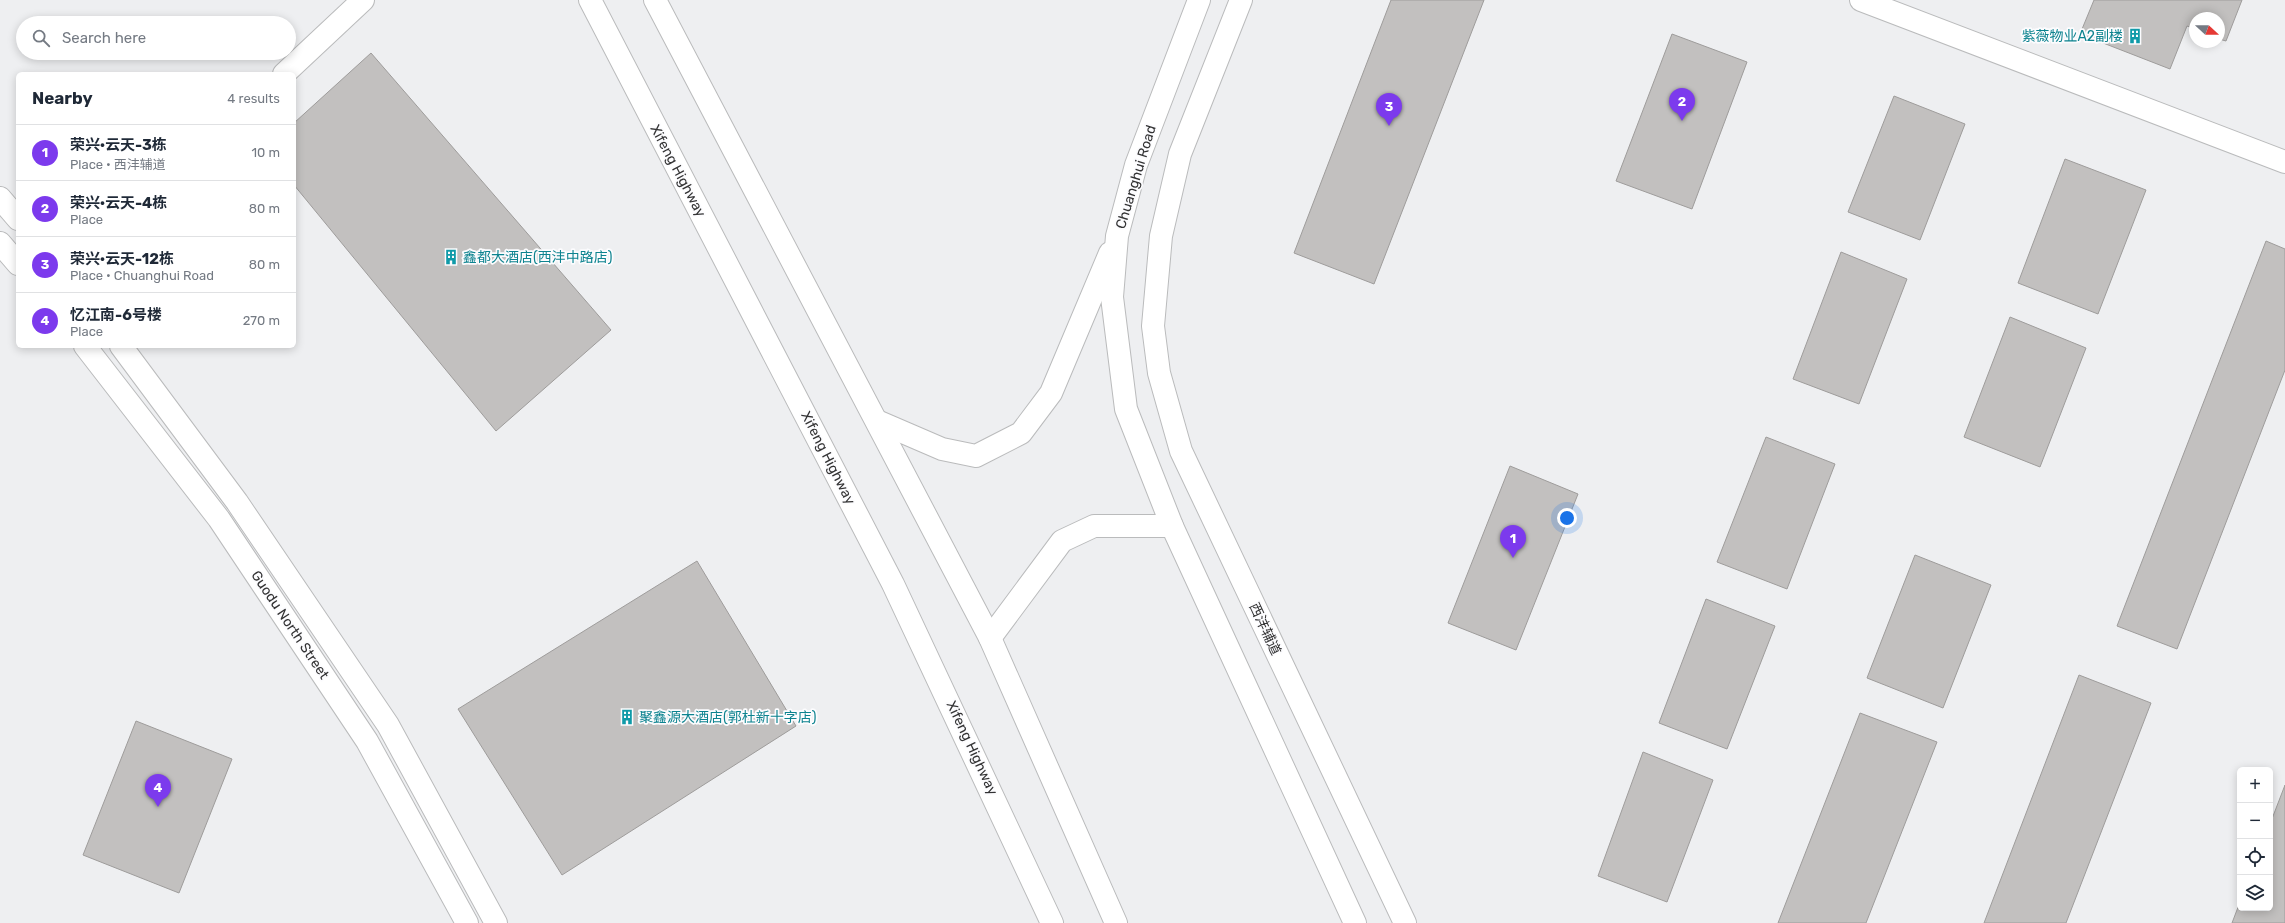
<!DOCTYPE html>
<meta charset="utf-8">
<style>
:root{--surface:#fff;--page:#f2f2f3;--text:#1f2937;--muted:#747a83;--line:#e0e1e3;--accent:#7c3aed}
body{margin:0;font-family:Rubik,"Noto Sans SC",sans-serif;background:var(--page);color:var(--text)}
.controls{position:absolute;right:12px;bottom:12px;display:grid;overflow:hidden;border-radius:6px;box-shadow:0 2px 10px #0003}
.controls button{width:36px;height:36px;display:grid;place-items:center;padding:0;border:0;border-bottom:1px solid var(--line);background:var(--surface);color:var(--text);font:20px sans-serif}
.compass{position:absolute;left:2189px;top:12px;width:36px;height:36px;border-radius:50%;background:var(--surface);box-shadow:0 2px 10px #0003;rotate:111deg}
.you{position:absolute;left:1567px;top:518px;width:14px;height:14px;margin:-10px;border:3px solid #fff;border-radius:50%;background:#1a73e8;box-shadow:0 0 0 6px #1a73e833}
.badge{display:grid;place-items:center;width:26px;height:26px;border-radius:50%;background:var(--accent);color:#fff;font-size:13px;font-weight:700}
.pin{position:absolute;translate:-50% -33px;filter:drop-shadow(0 1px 2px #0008)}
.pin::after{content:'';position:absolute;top:21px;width:14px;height:12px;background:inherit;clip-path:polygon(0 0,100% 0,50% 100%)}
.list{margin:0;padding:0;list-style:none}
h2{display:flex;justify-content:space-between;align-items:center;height:52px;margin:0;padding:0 16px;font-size:17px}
h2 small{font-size:13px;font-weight:400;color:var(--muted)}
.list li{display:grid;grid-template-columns:26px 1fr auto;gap:12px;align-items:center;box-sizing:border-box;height:56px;padding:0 16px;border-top:1px solid var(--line)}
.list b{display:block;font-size:15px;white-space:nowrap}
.list p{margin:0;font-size:13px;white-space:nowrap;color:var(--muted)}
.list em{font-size:13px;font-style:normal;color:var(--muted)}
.icon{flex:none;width:22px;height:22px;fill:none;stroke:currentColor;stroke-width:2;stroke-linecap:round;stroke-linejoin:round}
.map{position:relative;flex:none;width:2285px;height:923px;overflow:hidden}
.search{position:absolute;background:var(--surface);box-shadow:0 2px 10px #0003;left:16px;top:16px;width:280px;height:44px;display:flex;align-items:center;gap:10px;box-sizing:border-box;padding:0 14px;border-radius:22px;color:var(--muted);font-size:15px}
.panel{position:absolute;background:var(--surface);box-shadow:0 2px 10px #0003;left:16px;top:72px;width:280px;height:276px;border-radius:6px}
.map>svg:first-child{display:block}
</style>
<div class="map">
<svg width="2285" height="923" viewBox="0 0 2285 923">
<rect width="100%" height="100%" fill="#eeeff1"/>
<g fill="#c2c0bf" stroke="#9e9c9b">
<path d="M 1391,0 L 1484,0 L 1374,284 L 1294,253 Z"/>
<path d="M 2094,0 L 2242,0 L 2226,41 L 2219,39 L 2219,18 L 2195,18 L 2195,29 L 2187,26 L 2170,69 L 2080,34 Z"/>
<path d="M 1672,34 L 1747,62 L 1692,209 L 1616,181 Z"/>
<path d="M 371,53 L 611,330 L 496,431 L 294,185 L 294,123 Z"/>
<path d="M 1894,96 L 1965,124 L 1920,240 L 1848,212 Z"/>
<path d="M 2065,159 L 2146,190 L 2098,314 L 2018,283 Z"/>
<path d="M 2266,241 L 2285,249 L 2285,370 L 2177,649 L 2117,626 Z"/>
<path d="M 1841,252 L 1907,279 L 1859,404 L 1793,379 Z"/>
<path d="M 2010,317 L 2086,348 L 2040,467 L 1964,437 Z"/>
<path d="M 1766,437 L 1835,464 L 1787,589 L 1717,562 Z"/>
<path d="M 1510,466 L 1578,494 L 1516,650 L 1448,623 Z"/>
<path d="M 1915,555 L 1991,585 L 1943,708 L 1867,678 Z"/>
<path d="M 697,561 L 796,726 L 562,875 L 458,709 Z"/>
<path d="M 1706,599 L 1775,626 L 1727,749 L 1659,723 Z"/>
<path d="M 2079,675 L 2151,703 L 2066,923 L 1984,923 Z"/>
<path d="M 1860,713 L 1937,742 L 1866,923 L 1778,923 Z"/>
<path d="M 136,721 L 232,759 L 179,893 L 83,855 Z"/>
<path d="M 1643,752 L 1713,780 L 1667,902 L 1598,876 Z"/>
<path d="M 2285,785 L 2285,923 L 2232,923 L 2240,902 L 2240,908 L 2270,908 L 2270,824 Z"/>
</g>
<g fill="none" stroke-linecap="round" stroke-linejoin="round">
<g stroke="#babbbc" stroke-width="24">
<g id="minor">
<path d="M 1861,0 L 2285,162"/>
<path d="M 284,74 L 363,0"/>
</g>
</g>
<g stroke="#babbbc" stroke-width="24">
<g id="tertiary">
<path d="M 1199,0 L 1136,165 L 1117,236 L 1112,297 L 1126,409 L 1172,526 L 1355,923"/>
<path d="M 1241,0 L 1180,154 L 1161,236 L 1153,326 L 1159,373 L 1181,451 L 1405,923"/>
<path d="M 877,421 L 942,449 L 976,456 L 1021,433 L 1051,393 L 1110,253"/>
<path d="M 990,638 L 1062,541 L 1094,526 L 1172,526"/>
</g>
</g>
<g stroke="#babbbc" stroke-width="24">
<g id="secondary">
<path d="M 0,198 L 18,219"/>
<path d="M 0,243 L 18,264"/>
<path d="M 85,346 L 219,519 L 367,741 L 467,923"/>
<path d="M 121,346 L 237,502 L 388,725 L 496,923"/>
</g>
</g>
<g stroke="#babbbc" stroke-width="24">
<g id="trunk">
<path d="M 590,0 L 893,584 L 1052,923"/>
<path d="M 655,0 L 990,638 L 1116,923"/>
</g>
</g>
<use href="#minor" stroke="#fff" stroke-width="22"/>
<use href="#tertiary" stroke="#fff" stroke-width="22"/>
<use href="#secondary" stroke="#fff" stroke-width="22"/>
<use href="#trunk" stroke="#fff" stroke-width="22"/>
</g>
<defs>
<g id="building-bare" transform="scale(1.2)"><path d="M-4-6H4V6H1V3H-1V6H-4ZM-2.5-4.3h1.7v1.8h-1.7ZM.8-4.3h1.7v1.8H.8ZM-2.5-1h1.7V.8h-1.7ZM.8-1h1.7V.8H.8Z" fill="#0f9aa8" stroke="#fcfcfe" stroke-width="2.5" paint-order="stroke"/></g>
</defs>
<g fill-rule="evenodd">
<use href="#building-bare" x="2135" y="36"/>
<use href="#building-bare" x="451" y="257"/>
<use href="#building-bare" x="627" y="717"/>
</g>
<g text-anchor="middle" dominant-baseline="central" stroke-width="3.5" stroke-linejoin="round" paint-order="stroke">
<g font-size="14" fill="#0d838f" stroke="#fcfcfe" text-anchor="start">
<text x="2123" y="36" text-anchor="end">紫薇物业A2副楼</text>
<text x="463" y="257">鑫都大酒店(西沣中路店)</text>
<text x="639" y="717">聚鑫源大酒店(郭杜新十字店)</text>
</g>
<g font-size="14" fill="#333334" stroke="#fcfcfe">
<text transform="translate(678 171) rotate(62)">Xifeng Highway</text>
<text transform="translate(1136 177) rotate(-73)">Chuanghui Road</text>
<text transform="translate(828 458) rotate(63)">Xifeng Highway</text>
<text transform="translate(290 625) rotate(56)">Guodu North Street</text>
<text transform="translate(1265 629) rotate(65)">西沣辅道</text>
<text transform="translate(972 748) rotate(65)">Xifeng Highway</text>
</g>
</g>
</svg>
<div class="controls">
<button>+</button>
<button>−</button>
<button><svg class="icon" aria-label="locate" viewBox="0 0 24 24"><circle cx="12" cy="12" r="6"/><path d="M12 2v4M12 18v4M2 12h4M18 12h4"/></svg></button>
<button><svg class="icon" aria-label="layers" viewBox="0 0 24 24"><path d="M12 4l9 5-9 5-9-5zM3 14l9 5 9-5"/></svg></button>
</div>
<svg class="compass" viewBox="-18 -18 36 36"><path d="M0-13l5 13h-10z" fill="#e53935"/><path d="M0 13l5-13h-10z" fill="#747a83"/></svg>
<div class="you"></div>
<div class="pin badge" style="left:1513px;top:558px">1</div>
<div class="pin badge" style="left:1682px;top:121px">2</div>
<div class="pin badge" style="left:1389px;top:126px">3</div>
<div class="pin badge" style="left:158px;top:807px">4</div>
<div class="search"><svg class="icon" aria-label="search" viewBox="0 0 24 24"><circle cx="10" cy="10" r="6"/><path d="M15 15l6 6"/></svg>Search here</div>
<section class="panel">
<h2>Nearby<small>4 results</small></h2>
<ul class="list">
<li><span class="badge">1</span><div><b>荣兴·云天-3栋</b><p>Place · 西沣辅道</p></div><em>10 m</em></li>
<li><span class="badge">2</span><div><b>荣兴·云天-4栋</b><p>Place</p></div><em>80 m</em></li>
<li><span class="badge">3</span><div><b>荣兴·云天-12栋</b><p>Place · Chuanghui Road</p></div><em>80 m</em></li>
<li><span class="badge">4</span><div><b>忆江南-6号楼</b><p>Place</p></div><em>270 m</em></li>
</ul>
</section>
</div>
